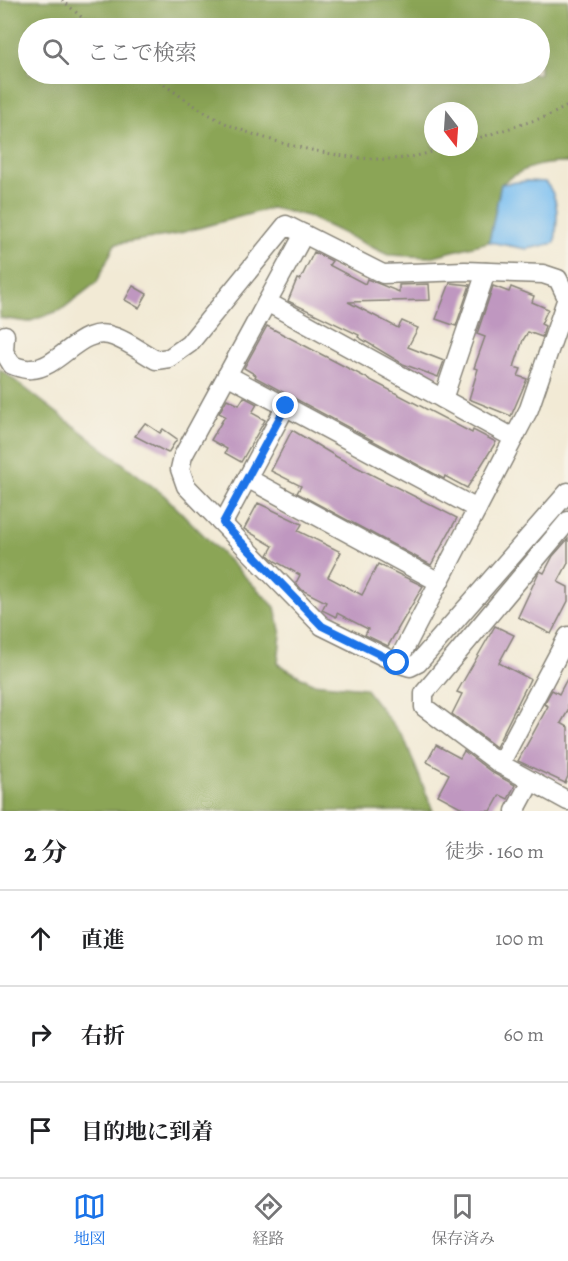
<!DOCTYPE html>
<html lang="ja">
<meta charset="utf-8">
<style>
:root{--surface:#fff;--page:#f6f6f6;--text:#202124;--muted:#757577;--line:#e0e0e0;--accent:#1a73e8}
body{margin:0;font-family:Alegreya,"Noto Serif JP",serif;background:var(--page);color:var(--text)}
.compass{position:absolute;left:424px;top:102px;width:54px;height:54px;border-radius:50%;background:var(--surface);box-shadow:0 6px 24px #0002;rotate:163deg}
.stop{position:absolute;width:18px;height:18px;margin:-14px;border:4px solid #1a73e8;border-radius:50%;background:#fff}
.stop.end{background:#1a73e8;border-color:#fff;box-shadow:0 2px 6px #0008}
.list{margin:0;padding:0;list-style:none}
h2{display:flex;justify-content:space-between;align-items:center;height:78px;margin:0;padding:0 24px;font-size:26px}
h2 small{font-size:20px;font-weight:400;color:var(--muted)}
.list li{display:grid;grid-template-columns:39px 1fr auto;gap:18px;align-items:center;box-sizing:border-box;height:96px;padding:0 24px;border-top:2px solid var(--line)}
.list b{display:block;font-size:22px;white-space:nowrap}
.list em{font-size:20px;font-style:normal;color:var(--muted)}
.icon{flex:none;width:33px;height:33px;fill:none;stroke:currentColor;stroke-width:2;stroke-linecap:round;stroke-linejoin:round}
.map{position:relative;flex:none;width:568px;height:811px;overflow:hidden}
.search{position:absolute;background:var(--surface);box-shadow:0 6px 24px #0002;left:18px;right:18px;top:18px;height:66px;display:flex;align-items:center;gap:15px;box-sizing:border-box;padding:0 21px;border-radius:33px;color:var(--muted);font-size:22px}
.sheet{height:366px;background:var(--surface)}
nav{display:flex;justify-content:space-around;align-items:center;box-sizing:border-box;height:84px;border-top:2px solid var(--line);background:var(--surface);font-size:16px;color:var(--muted)}
nav a{display:grid;justify-items:center;gap:3px}
nav .on{color:var(--accent)}
.map>svg:first-child{display:block}
</style>
<div class="map">
<svg width="568" height="811" viewBox="0 0 568 811">
<rect width="100%" height="100%" fill="#f7f3e8"/>
<filter id="ink" filterUnits="userSpaceOnUse"><feTurbulence type="fractalNoise" baseFrequency=".0167" numOctaves="2"/><feDisplacementMap in="SourceGraphic" scale="12" xChannelSelector="R" yChannelSelector="G"/><feConvolveMatrix kernelMatrix="1 2 1 2 8 2 1 2 1" color-interpolation-filters="sRGB"/></filter>
<filter id="wash" filterUnits="userSpaceOnUse"><feTurbulence type="fractalNoise" baseFrequency=".008" numOctaves="4" result="noise"/><feDisplacementMap in="SourceGraphic" scale="24" xChannelSelector="R" yChannelSelector="G"/><feGaussianBlur stdDeviation="1.35" result="paint"/><feColorMatrix in="noise" values="0 0 0 0 0 0 0 0 0 0 0 0 0 0 0 0 0 1.4 0 .05"/><feComposite in="paint" operator="in"/></filter>
<g filter="url(#wash)">
<rect width="100%" height="100%" fill="#f2ead5"/>
<g fill="#8ba557" stroke="#54603a" stroke-width="1.5" fill-rule="evenodd">
<path d="M 0,0 L 568,0 L 568,163 C 540,162 523,168 501,184 L 489,242 L 430,257 L 388,255 L 307,216 L 272,208 L 173,235 L 115,244 L 97,282 L 61,310 L 28,322 L 0,318 ZM 28,28 L 540,28 L 540,74 L 28,74 ZM 433,111 L 469,111 L 469,147 L 433,147 Z"/>
<path d="M 0,369 L 164,495 L 275,607 L 281,634 L 278,664 L 312,683 L 365,688 L 405,740 L 433,811 L 0,811 Z"/>
</g>
<path fill="#7bbff1" stroke="#4c6e86" stroke-width="1.5" d="M 527,181 L 545,182 C 561,198 557,222 555,243 L 527,249 L 489,242 L 501,184 Z"/>
<g id="blocks">
<g fill="#bf97c0">
<path d="M 314,252 L 332,261 L 329,265 L 365,284 L 367,279 L 399,292 L 399,285 L 429,284 L 430,300 L 348,302 L 398,328 L 402,321 L 418,328 L 408,347 L 444,361 L 438,377 L 403,364 L 358,337 L 359,335 L 288,301 L 297,279 L 300,280 Z"/>
<path d="M 450,283 L 470,285 L 456,326 L 436,319 Z"/>
<path d="M 133,286 L 147,294 L 139,308 L 125,300 Z"/>
<path d="M 493,286 L 509,292 L 511,287 L 534,296 L 532,302 L 548,309 L 541,324 L 545,326 L 542,337 L 528,332 L 523,340 L 514,367 L 521,369 L 518,376 L 527,379 L 511,416 L 469,399 L 478,369 L 474,368 L 485,337 L 477,334 Z"/>
<path d="M 267,326 L 472,433 L 473,430 L 496,442 L 467,488 L 445,476 L 444,479 L 255,377 L 256,375 L 244,368 Z"/>
<path d="M 244,397 L 257,404 L 252,413 L 265,420 L 241,462 L 225,453 L 227,449 L 211,440 L 225,416 L 219,413 L 227,399 L 239,405 Z"/>
<path d="M 145,423 L 160,433 L 163,429 L 177,439 L 168,453 L 135,436 Z"/>
<path d="M 292,430 L 337,457 L 457,518 L 431,565 L 297,493 L 301,486 L 271,471 Z"/>
<path d="M 258,503 L 302,524 L 298,531 L 341,552 L 328,577 L 362,595 L 378,564 L 423,586 L 388,646 L 365,635 L 368,629 L 337,613 L 336,617 L 322,610 L 326,602 L 302,590 L 296,583 L 300,575 L 275,561 L 268,555 L 273,546 L 244,529 Z"/>
<path d="M 568,539 L 568,563 L 558,582 L 568,587 L 568,601 L 551,634 L 518,617 L 538,574 L 540,571 L 544,573 L 553,556 Z"/>
<path d="M 495,626 L 514,635 L 499,663 L 530,679 L 496,747 L 452,714 L 462,694 L 457,692 Z"/>
<path d="M 568,677 L 568,711 L 561,723 L 568,727 L 568,776 L 565,783 L 518,761 L 548,706 L 544,704 L 552,690 L 559,694 Z"/>
<path d="M 436,745 L 460,758 L 464,751 L 493,773 L 515,785 L 508,799 L 500,795 L 491,811 L 468,811 L 438,795 L 449,774 L 427,762 Z"/>
</g>
</g>
</g>
<g filter="url(#ink)">
<use href="#blocks" fill-opacity="0" stroke="#878378" stroke-width="1.5"/>
<g fill="none" stroke-linecap="round" stroke-linejoin="round">
<g stroke="#878378" stroke-width="21">
<g id="minor">
<path d="M 304,234 L 183,456 L 180,469 L 186,486 L 322,626 L 397,663 L 410,667 L 418,663 L 568,492"/>
<path d="M 267,302 L 514,438"/>
<path d="M 5,335 L 4,352 L 12,365 C 18,367 25,370 31,369 C 62,368 80,323 115,337 C 129,342 143,353 156,360 L 169,358 L 189,344 L 286,225 L 383,274 L 465,271 L 543,274 L 558,279 L 567,298 L 529,409 L 397,663"/>
<path d="M 227,375 L 477,509"/>
<path d="M 443,399 L 486,272"/>
<path d="M 247,478 L 439,582"/>
<path d="M 568,521 L 424,693 L 424,707 L 500,764 L 568,801"/>
<path d="M 223,523 L 286,406"/>
<path d="M 500,764 L 568,636"/>
<path d="M 515,811 L 531,781"/>
</g>
</g>
<g stroke="#878378" stroke-width="3" stroke-dasharray="1.5 4.5" stroke-linecap="butt">
<path d="M 62,0 L 94,28"/>
<path d="M 150,74 C 174,92 200,111 227,124 C 266,142 347,161 389,159 C 409,159 430,153 448,147"/>
<path d="M 469,141 L 548,116 L 568,106"/>
</g>
<use href="#minor" stroke="#fff" stroke-width="18"/>
</g>
</g>
<g fill="none" stroke-linecap="round" stroke-linejoin="round" filter="url(#ink)">
<path stroke="#1a73e8" stroke-width="8" d="M 286,406 L 223,523 L 322,626 L 397,663"/>
</g>
</svg>
<svg class="compass" viewBox="-18 -18 36 36"><path d="M0-13l5 13h-10z" fill="#e53935"/><path d="M0 13l5-13h-10z" fill="#757577"/></svg>
<div class="stop" style="left:397px;top:663px"></div>
<div class="stop end" style="left:286px;top:406px"></div>
<div class="search"><svg class="icon" aria-label="search" viewBox="0 0 24 24"><circle cx="10" cy="10" r="6"/><path d="M15 15l6 6"/></svg>ここで検索</div>
</div>
<section class="sheet">
<h2>2 分<small>徒歩 · 160 m</small></h2>
<ul class="list">
<li><svg class="icon" aria-label="ahead" viewBox="0 0 24 24"><path d="M12 20V5M6 11l6-6 6 6"/></svg><div><b>直進</b></div><em>100 m</em></li>
<li><svg class="icon" aria-label="right" viewBox="0 0 24 24"><path d="M7 20v-9h11M14 6l5 5-5 5"/></svg><div><b>右折</b></div><em>60 m</em></li>
<li><svg class="icon" aria-label="arrive" viewBox="0 0 24 24"><path d="M6 21V4h12l-3 4 3 4H6"/></svg><div><b>目的地に到着</b></div></li>
</ul>
</section>
<nav>
<a class="on"><svg class="icon" aria-label="map" viewBox="0 0 24 24"><path d="M3 6l6-2 6 2 6-2v14l-6 2-6-2-6 2zM9 4v14M15 6v14"/></svg>地図</a>
<a><svg class="icon" aria-label="directions" viewBox="0 0 24 24"><path d="M12 3l9 9-9 9-9-9zM9 14v-3h6M13 9l2 2-2 2"/></svg>経路</a>
<a><svg class="icon" aria-label="saved" viewBox="0 0 24 24"><path d="M7 4h10v16l-5-4-5 4z"/></svg>保存済み</a>
</nav>
